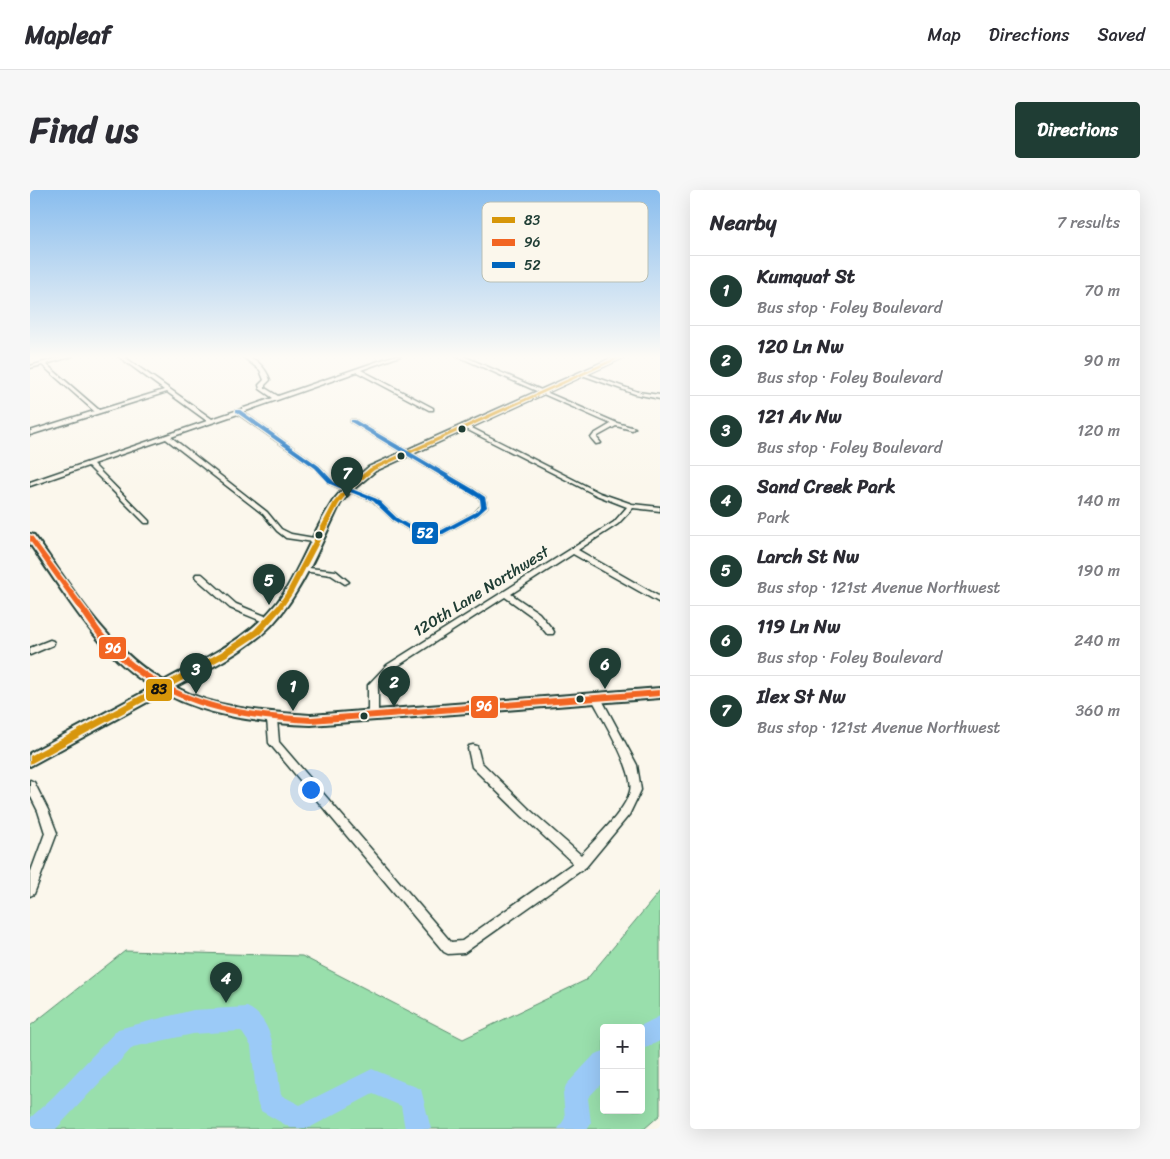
<!DOCTYPE html>
<meta charset="utf-8">
<style>
:root{--surface:#fff;--page:#f7f7f7;--text:#2b2b33;--muted:#7c7c81;--line:#e1e1e2;--accent:#1f3d34}
body{margin:0;font-family:Sriracha,sans-serif;background:var(--page);color:var(--text)}
.controls{position:absolute;right:15px;bottom:15px;display:grid;overflow:hidden;border-radius:5px;box-shadow:0 5px 20px #0002}
.controls button{width:45px;height:45px;display:grid;place-items:center;padding:0;border:0;border-bottom:1px solid var(--line);background:var(--surface);color:var(--text);font:25px sans-serif}
.you{position:absolute;left:280px;top:599px;width:18px;height:18px;margin:-12px;border:4px solid #fff;border-radius:50%;background:#1a73e8;box-shadow:0 0 0 8px #1a73e833}
.badge{display:grid;place-items:center;width:32px;height:32px;border-radius:50%;background:var(--accent);color:#fff;font-size:16px;font-weight:700}
.pin{position:absolute;translate:-50% -41px;filter:drop-shadow(0 1px 2px #0008)}
.pin::after{content:'';position:absolute;top:26px;width:18px;height:15px;background:inherit;clip-path:polygon(0 0,100% 0,50% 100%)}
.list{margin:0;padding:0;list-style:none}
h2{display:flex;justify-content:space-between;align-items:center;height:65px;margin:0;padding:0 20px;font-size:21px}
h2 small{font-size:16px;font-weight:400;color:var(--muted)}
.list li{display:grid;grid-template-columns:32px 1fr auto;gap:15px;align-items:center;box-sizing:border-box;height:70px;padding:0 20px;border-top:1px solid var(--line)}
.list b{display:block;font-size:19px;white-space:nowrap}
.list p{margin:0;font-size:16px;white-space:nowrap;color:var(--muted)}
.list em{font-size:16px;font-style:normal;color:var(--muted)}
.map{position:relative;flex:none;width:630px;height:939px;overflow:hidden;border-radius:5px}
header{display:flex;align-items:center;gap:30px;box-sizing:border-box;height:70px;padding:0 25px;background:var(--surface);border-bottom:1px solid var(--line)}
header strong{font-size:24px}
nav{display:flex;gap:28px;margin-inline-start:auto;font-size:18px}
.intro{display:flex;align-items:center;justify-content:space-between;box-sizing:border-box;height:120px;padding:0 30px}
h1{margin:0;font-size:35px}
.button{padding:12px 22px;border-radius:5px;background:var(--accent);color:#fff;font-size:18px;font-weight:700}
main{display:flex;gap:30px;padding:0 30px}
aside{flex:1;background:var(--surface);border-radius:5px;box-shadow:0 5px 20px #0002}
.map>svg:first-child{display:block}
</style>
<header>
<strong>Mapleaf</strong>
<nav><a>Map</a><a>Directions</a><a>Saved</a></nav>
</header>
<div class="intro"><h1>Find us</h1><a class="button">Directions</a></div>
<main>
<div class="map">
<svg width="630" height="939" viewBox="0 0 630 939">
<rect width="100%" height="100%" fill="#fbf7ec"/>
<filter id="ink" filterUnits="userSpaceOnUse"><feTurbulence type="fractalNoise" baseFrequency=".02" numOctaves="2"/><feDisplacementMap in="SourceGraphic" scale="10" xChannelSelector="R" yChannelSelector="G"/><feConvolveMatrix kernelMatrix="1 2 1 2 8 2 1 2 1" color-interpolation-filters="sRGB"/></filter>
<g filter="url(#ink)">
<path fill="#99dfac" stroke="#5c8e70" fill-rule="evenodd" d="M 630,701 L 630,925 L 614,939 L 0,939 L 0,836 L 95,761 L 272,766 L 433,849 L 556,790 ZM 574,838 L 611,838 L 611,920 L 574,920 Z"/>
<g fill="none" stroke-linecap="round" stroke-linejoin="round">
<g fill="#9bcaf7" fill-rule="evenodd">
<path d="M 217,817 C 246,829 247,878 251,905 L 270,915 L 342,879 L 391,899 L 401,939 L 375,939 L 371,916 L 343,904 L 279,938 L 261,938 L 231,921 L 227,912 L 221,856 L 211,841 L 163,844 L 103,857 L 26,939 L 0,939 L 0,928 L 23,907 L 88,839 L 163,820 Z"/>
<path d="M 630,826 L 630,851 L 611,860 L 611,838 L 606,838 Z"/>
<path d="M 574,861 L 574,891 L 558,908 L 561,933 L 558,939 L 528,939 L 535,928 L 533,904 L 536,895 L 565,864 Z"/>
</g>
<g stroke="#1f3d34" stroke-width="3">
<g id="street">
<path d="M 35,166 L 43,166 L 16,174 L 69,220 L 134,200 L 88,166 L 93,166 L 182,229 L 243,208 L 230,199 L 229,195 L 234,190 L 230,180 L 212,166 C 225,166 236,178 240,190 L 235,195 L 235,198 L 248,206 L 363,166 L 370,166 L 331,180 L 403,218 L 403,220 L 399,220 L 327,182 L 213,222 L 289,276 L 304,292 L 347,309 L 367,328 L 389,341 L 410,341 L 444,323 L 451,316 L 450,309 L 321,232 L 321,230 L 325,230 L 443,299 L 455,307 L 457,317 L 448,325 L 413,344 L 386,344 L 363,330 L 343,311 L 300,294 L 285,278 L 208,224 L 141,247 L 237,322 L 251,339 L 261,344 L 290,349 L 290,353 L 256,348 L 247,341 L 233,324 L 136,249 L 63,274 L 119,331 L 119,333 L 115,333 L 58,276 L 0,296 L 0,292 L 177,231 L 137,202 L 0,245 L 0,241 L 64,221 L 12,175 L 0,178 L 0,176 Z"/>
<path d="M 427,166 L 433,166 L 587,233 L 605,238 L 602,240 L 586,236 L 568,246 L 567,248 L 571,253 L 566,254 L 561,248 L 564,244 L 581,234 Z"/>
<path d="M 554,183 L 608,202 L 630,205 L 630,209 L 605,204 L 552,185 L 552,184 Z"/>
<path d="M 432,235 L 436,235 L 570,303 L 602,314 L 630,317 L 630,321 L 603,318 L 588,334 L 548,360 L 630,407 L 630,413 L 543,364 L 481,404 L 509,423 L 523,440 L 524,442 L 523,444 L 517,444 L 503,427 L 475,407 L 363,479 L 348,496 L 348,525 L 346,528 L 343,529 L 340,528 L 338,525 L 338,495 L 357,475 L 584,332 L 597,317 L 566,305 L 432,237 Z"/>
<path d="M 270,377 L 306,381 L 319,392 L 315,394 L 301,385 L 273,381 L 269,379 Z"/>
<path d="M 166,384 L 172,384 L 206,414 L 240,428 L 241,430 L 240,432 L 234,432 L 200,418 L 166,388 L 165,386 Z"/>
<path d="M 20,450 L 23,451 L 24,453 L 23,455 L 0,465 L 0,458 Z"/>
<path d="M 567,505 L 570,506 L 607,575 L 611,600 L 599,625 L 556,677 L 434,763 L 418,764 L 414,762 L 239,553 L 237,529 L 239,526 L 242,525 L 245,526 L 247,529 L 249,552 L 421,752 L 432,751 L 543,673 L 492,626 L 442,577 L 438,559 L 439,556 L 443,555 L 447,556 L 451,572 L 500,620 L 551,665 C 565,649 596,620 600,601 C 605,581 572,528 562,509 L 564,506 Z"/>
<path d="M 0,590 L 4,592 L 18,620 L 27,643 L 4,704 L 0,706 L 0,684 L 15,643 L 8,621 L 0,605 Z"/>
</g>
</g>
<g stroke="#1f3d34" stroke-width="4">
<path id="secondary" d="M 587,166 L 596,166 L 345,281 L 320,302 L 310,314 C 289,357 268,414 231,445 C 206,466 174,481 145,497 C 186,519 235,522 281,525 L 630,498 L 630,508 L 281,535 C 231,533 179,527 134,503 L 0,576 L 0,563 L 123,497 C 71,468 34,402 0,354 L 0,344 L 4,345 C 40,395 79,461 134,491 C 177,467 226,446 254,403 C 272,374 284,340 303,311 L 314,298 L 339,277 Z"/>
</g>
<use href="#street" fill="#fbf7ec" fill-rule="evenodd"/>
<use href="#secondary" fill="#fbf7ec" fill-rule="evenodd"/>
<g stroke="#fbf7ec" stroke-width="3">
<path id="bus-1" d="M 589,166 L 595,166 L 344,280 L 319,301 L 309,314 L 262,404 L 251,420 L 230,444 L 197,466 L 0,574 L 0,566 L 191,462 L 224,440 L 247,416 L 256,403 L 304,312 L 315,299 L 340,278 Z"/>
</g>
<g stroke="#fbf7ec" stroke-width="3">
<path id="bus-2" d="M 0,345 L 2,346 C 20,370 38,395 57,420 C 65,431 72,444 82,453 C 138,511 204,523 281,527 L 630,500 L 630,506 L 281,533 C 205,529 130,515 76,456 C 67,446 59,434 51,422 C 34,399 17,375 0,351 Z"/>
</g>
<g stroke="#fbf7ec" stroke-width="3">
<path id="bus-3" d="M 206,220 L 210,220 L 289,276 L 304,292 L 347,309 L 367,328 L 389,341 L 410,341 L 444,323 L 451,317 L 450,309 L 321,232 L 321,230 L 325,230 L 443,299 L 455,307 L 457,317 L 448,325 L 413,344 L 386,344 L 363,330 L 343,311 L 300,294 L 285,278 L 206,222 Z"/>
</g>
<use href="#bus-1" fill="#d79608" fill-rule="evenodd"/>
<use href="#bus-2" fill="#f26522" fill-rule="evenodd"/>
<use href="#bus-3" fill="#0065bd" fill-rule="evenodd"/>
</g>
</g>
<linearGradient id="sky" x2="0" y2="1"><stop stop-color="#89bdee"/><stop offset="0.56" stop-color="#fdfbf6"/><stop offset="1" stop-color="#fdfbf6" stop-opacity="0"/></linearGradient>
<rect width="630" height="298" fill="url(#sky)"/>
<g fill="#1f3d34" stroke="#fbf7ec" stroke-width="2">
<circle cx="432" cy="239" r="4.5"/>
<circle cx="371" cy="266" r="4.5"/>
<circle cx="289" cy="345" r="4.5"/>
<circle cx="550" cy="509" r="4.5"/>
<circle cx="334" cy="526" r="4.5"/>
</g>
<g text-anchor="middle" dominant-baseline="central" stroke-width="5" stroke-linejoin="round" paint-order="stroke">
<g font-size="16" fill="#1f3d34" stroke="#fbf7ec">
<text transform="translate(451 401) rotate(-32)">120th Lane Northwest</text>
</g>
</g>
<rect x="452" y="12" width="166" height="80" rx="8" fill="#fbf7ec" stroke="#b9bfb5" stroke-width="1"/>
<rect x="462" y="27" width="23" height="6" fill="#d79608"/>
<rect x="462" y="49" width="23" height="7" fill="#f26522"/>
<rect x="462" y="72" width="23" height="6" fill="#0065bd"/>
<g font-size="14" fill="#1f3d34">
<text x="494" y="35">83</text>
<text x="494" y="57">96</text>
<text x="494" y="80">52</text>
</g>
<g stroke="#fbf7ec" stroke-width="2">
<rect x="381" y="331" width="28" height="24" rx="5" fill="#0065bd"/>
<rect x="68" y="446" width="29" height="24" rx="5" fill="#f26522"/>
<rect x="115" y="488" width="28" height="24" rx="5" fill="#d79608"/>
<rect x="440" y="505" width="29" height="24" rx="5" fill="#f26522"/>
</g>
<g font-size="14" text-anchor="middle" font-weight="bold" fill="#fff">
<text x="395" y="348">52</text>
<text x="83" y="463">96</text>
<text x="454" y="521">96</text>
</g>
<g font-size="14" text-anchor="middle" font-weight="bold" fill="#111">
<text x="129" y="504">83</text>
</g>
</svg>
<div class="controls">
<button>+</button>
<button>−</button>
</div>
<div class="you"></div>
<div class="pin badge" style="left:263px;top:521px">1</div>
<div class="pin badge" style="left:364px;top:517px">2</div>
<div class="pin badge" style="left:166px;top:504px">3</div>
<div class="pin badge" style="left:196px;top:813px">4</div>
<div class="pin badge" style="left:239px;top:415px">5</div>
<div class="pin badge" style="left:575px;top:499px">6</div>
<div class="pin badge" style="left:317px;top:308px">7</div>
</div>
<aside>
<h2>Nearby<small>7 results</small></h2>
<ul class="list">
<li><span class="badge">1</span><div><b>Kumquat St</b><p>Bus stop · Foley Boulevard</p></div><em>70 m</em></li>
<li><span class="badge">2</span><div><b>120 Ln Nw</b><p>Bus stop · Foley Boulevard</p></div><em>90 m</em></li>
<li><span class="badge">3</span><div><b>121 Av Nw</b><p>Bus stop · Foley Boulevard</p></div><em>120 m</em></li>
<li><span class="badge">4</span><div><b>Sand Creek Park</b><p>Park</p></div><em>140 m</em></li>
<li><span class="badge">5</span><div><b>Larch St Nw</b><p>Bus stop · 121st Avenue Northwest</p></div><em>190 m</em></li>
<li><span class="badge">6</span><div><b>119 Ln Nw</b><p>Bus stop · Foley Boulevard</p></div><em>240 m</em></li>
<li><span class="badge">7</span><div><b>Ilex St Nw</b><p>Bus stop · 121st Avenue Northwest</p></div><em>360 m</em></li>
</ul>
</aside>
</main>
